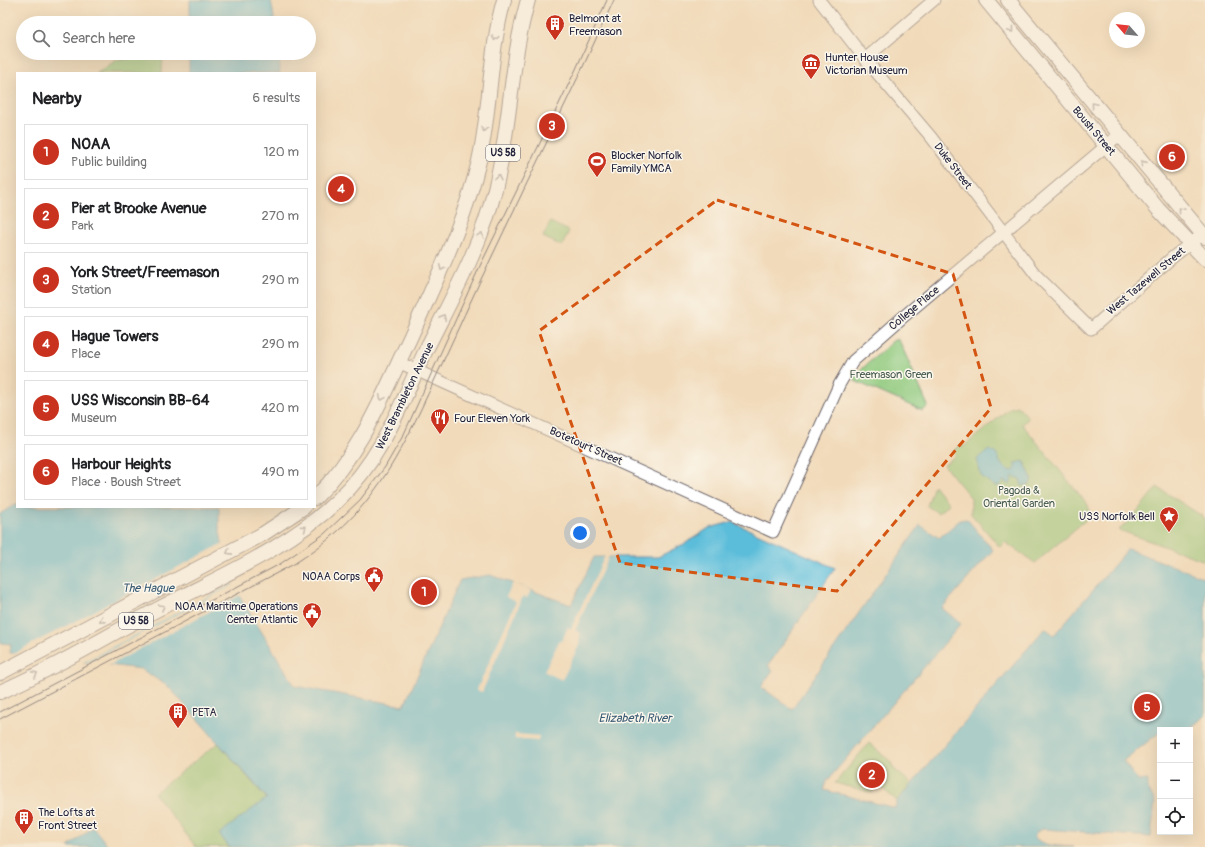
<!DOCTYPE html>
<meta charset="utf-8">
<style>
:root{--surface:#fff;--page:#f6f6f6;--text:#202124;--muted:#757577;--line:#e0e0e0;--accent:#c8321e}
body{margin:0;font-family:Pangolin,sans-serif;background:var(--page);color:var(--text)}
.controls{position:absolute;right:12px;bottom:12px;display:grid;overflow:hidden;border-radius:0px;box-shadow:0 4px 16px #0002}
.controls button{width:36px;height:36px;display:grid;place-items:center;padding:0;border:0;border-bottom:1px solid var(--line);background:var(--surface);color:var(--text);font:20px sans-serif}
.compass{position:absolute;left:1109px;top:12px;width:36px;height:36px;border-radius:50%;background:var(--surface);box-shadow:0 4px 16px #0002;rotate:298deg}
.you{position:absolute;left:580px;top:533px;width:14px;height:14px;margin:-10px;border:3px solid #fff;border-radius:50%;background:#1a73e8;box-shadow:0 0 0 6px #1a73e833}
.badge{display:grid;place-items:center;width:26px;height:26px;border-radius:50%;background:var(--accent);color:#fff;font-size:13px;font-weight:700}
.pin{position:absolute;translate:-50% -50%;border:2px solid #fff;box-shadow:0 1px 4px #0006}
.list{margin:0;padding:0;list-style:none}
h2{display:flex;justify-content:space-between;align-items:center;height:52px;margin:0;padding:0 16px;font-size:17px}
h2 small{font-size:13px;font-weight:400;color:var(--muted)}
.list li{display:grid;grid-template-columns:26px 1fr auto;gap:12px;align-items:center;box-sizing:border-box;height:56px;margin:0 8px 8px;padding:0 8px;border:1px solid var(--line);border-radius:0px}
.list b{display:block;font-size:15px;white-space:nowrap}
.list p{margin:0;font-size:13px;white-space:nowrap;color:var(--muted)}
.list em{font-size:13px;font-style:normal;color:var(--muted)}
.icon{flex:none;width:22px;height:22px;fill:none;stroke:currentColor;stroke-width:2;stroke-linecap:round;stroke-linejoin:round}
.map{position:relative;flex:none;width:1205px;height:847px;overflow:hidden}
.search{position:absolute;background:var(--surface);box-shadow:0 4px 16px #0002;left:16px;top:16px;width:300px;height:44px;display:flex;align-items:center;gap:10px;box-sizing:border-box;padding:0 14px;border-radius:22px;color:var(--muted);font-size:15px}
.panel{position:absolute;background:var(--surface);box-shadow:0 4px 16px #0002;left:16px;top:72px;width:300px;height:436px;border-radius:0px}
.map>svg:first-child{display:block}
</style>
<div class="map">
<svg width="1205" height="847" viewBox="0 0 1205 847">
<rect width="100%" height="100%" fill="#fbf7ec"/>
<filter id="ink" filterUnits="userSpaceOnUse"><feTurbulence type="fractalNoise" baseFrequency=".025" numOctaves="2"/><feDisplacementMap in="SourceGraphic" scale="8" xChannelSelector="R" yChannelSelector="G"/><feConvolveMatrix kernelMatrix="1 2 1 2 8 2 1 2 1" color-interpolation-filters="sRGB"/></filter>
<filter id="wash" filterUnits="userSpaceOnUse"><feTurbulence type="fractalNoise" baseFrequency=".012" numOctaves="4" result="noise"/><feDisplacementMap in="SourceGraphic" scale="16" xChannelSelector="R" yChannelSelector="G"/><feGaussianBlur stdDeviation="0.9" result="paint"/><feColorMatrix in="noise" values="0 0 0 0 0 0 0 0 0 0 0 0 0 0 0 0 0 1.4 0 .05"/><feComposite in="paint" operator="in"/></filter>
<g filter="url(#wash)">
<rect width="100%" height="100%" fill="#f1daba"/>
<g fill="#8fc97d" stroke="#58765c">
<path d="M 134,53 L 163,53 L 162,73 L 97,73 L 117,60 L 130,58 Z"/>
<path d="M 550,222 L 569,231 L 562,246 L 543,237 Z"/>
<path d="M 894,340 L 899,340 L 928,406 L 923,411 L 855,381 L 854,376 Z"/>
<path d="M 1018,406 L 1029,418 L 1022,424 L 1088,505 L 1090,515 L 1088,518 L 1035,563 L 1005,542 L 1000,547 L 971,514 L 971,498 L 944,465 L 956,455 L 953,452 L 961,445 L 963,447 L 1010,408 Z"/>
<path d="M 934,485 L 949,504 L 938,513 L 927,506 Z"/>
<path d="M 1157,487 L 1205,518 L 1205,561 L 1119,530 L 1130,520 Z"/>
<path d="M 218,743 L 267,799 L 220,834 L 229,847 L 196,847 L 154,793 Z"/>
<path d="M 869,743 L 891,762 L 893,768 L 912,784 L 897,801 L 878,785 L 872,793 L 835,783 Z"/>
</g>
<g fill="#5bbdda" stroke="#3e708a">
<path d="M 190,0 L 271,0 L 275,23 L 190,23 Z"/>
<path d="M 189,53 L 279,53 L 280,73 L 189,73 Z"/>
<path d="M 989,450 L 996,453 C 1000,462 1001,467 1011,471 L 1015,470 L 1015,463 L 1024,461 L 1032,479 L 1030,484 L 1022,486 L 1020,479 L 1013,476 L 1010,485 L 1003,481 L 999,486 L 994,486 L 981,476 L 977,459 Z"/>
<path d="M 17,503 L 17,507 L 219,507 L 219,527 L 229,579 L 295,686 L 404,706 L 460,580 L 490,575 L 571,605 L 594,557 L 658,557 L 686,543 L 709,528 L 732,522 L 835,568 L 768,666 L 773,670 L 761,687 L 792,709 L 920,525 L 939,538 L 960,520 L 967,519 L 993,550 L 942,608 L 961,624 L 827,781 L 824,790 L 895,808 L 897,801 L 1045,628 L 1054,635 L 1128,549 L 1205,578 L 1205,716 L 1188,730 L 1166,730 L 1165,728 L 1160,730 L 1160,732 L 1123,761 L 1138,781 L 1148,780 L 1148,789 L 1155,801 L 1151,837 L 1044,829 L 1039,830 L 1034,836 C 1040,847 1062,846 1074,847 L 229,847 L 219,834 L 267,798 L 169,687 L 141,669 L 10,653 L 11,644 L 0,643 L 0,514 Z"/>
<path d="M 93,827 L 109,847 L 68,847 Z"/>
</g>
<g fill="#f1daba">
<path d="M 224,543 L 231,578 L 234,583 L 80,664 L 11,655 Z"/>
<path d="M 605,556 L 609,556 L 575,630 L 580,633 L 579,645 L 562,680 L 544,671 L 560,640 L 562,641 L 568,627 L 571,629 Z"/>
<path d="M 513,583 L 531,590 L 527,598 L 523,596 L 482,692 L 477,690 L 516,602 L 506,597 Z"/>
<path d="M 235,584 L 242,594 L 106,667 L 84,664 Z"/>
<path d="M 515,734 L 539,736 L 538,741 L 515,739 Z"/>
</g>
</g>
<g filter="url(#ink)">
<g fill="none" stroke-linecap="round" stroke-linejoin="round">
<g stroke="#6a6267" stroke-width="13">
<g id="minor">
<path d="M 819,0 L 865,59 L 931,137 L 1036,275 L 1091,329 L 1174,256 L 1202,235"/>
<path d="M 865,59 L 934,0"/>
<path d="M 398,362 L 773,532 L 839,385 L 853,361 L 903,317 L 1119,135"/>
</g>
</g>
<g stroke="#6a6267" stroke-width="16">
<g id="major">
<path d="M 986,0 L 1158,209 L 1205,259"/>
<path d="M 1008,0 L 1205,237"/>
<path d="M 315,498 C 361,453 383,395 410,338 C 436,280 464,224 479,161 C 491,108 489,53 504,0"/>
<path d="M 0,673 L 263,534 L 304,507"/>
<path d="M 0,692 C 56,668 108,635 162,607 C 221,576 290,547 338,500 C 382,458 400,406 425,352 C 451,299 481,247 495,189 C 511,127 510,62 528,0"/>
</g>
</g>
<use href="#minor" stroke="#fff" stroke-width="11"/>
<use href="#major" stroke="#fff" stroke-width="14"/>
<g stroke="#22223b" stroke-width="1">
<path d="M 0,712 L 280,564 L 324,534 L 360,500 L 385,467 L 404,434 L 479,268 L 576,69 L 607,0"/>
<path d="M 0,719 L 294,564 C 372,515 398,459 435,379 C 455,336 474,293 495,250 C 534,167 576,84 614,0"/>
</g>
</g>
<defs><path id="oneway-chevron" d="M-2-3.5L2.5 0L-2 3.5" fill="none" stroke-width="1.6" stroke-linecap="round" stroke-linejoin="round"/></defs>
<g stroke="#9c9ca7">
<use href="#oneway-chevron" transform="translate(1011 30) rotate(50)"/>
<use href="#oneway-chevron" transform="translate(495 38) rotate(101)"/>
<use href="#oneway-chevron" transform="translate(1094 105) rotate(-130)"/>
<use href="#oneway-chevron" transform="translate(484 129) rotate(98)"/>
<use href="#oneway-chevron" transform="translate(1143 163) rotate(-129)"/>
<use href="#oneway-chevron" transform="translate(498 177) rotate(-77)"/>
<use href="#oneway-chevron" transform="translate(1181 210) rotate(-130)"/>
<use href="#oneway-chevron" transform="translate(481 235) rotate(-70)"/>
<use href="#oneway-chevron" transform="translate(442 268) rotate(115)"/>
<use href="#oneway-chevron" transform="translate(443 317) rotate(-63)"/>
<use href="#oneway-chevron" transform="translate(382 398) rotate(114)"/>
<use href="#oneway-chevron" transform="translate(304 528) rotate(-36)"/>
<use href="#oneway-chevron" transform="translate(229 552) rotate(152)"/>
<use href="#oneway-chevron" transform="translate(162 607) rotate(-28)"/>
<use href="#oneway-chevron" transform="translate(102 620) rotate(152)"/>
<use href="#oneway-chevron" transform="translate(35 674) rotate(-28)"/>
</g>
</g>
<path d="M0 0H1205V847H0ZM 717,200 L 953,274 L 991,408 L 837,591 L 620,563 L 539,331 Z" fill="#f1daba" fill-opacity=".55" fill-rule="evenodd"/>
<path fill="none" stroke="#d45411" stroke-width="3" stroke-dasharray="8 5" stroke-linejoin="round" d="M 717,200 L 953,274 L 991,408 L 837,591 L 620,563 L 539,331 Z"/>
<defs>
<g id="building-pin" transform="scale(1)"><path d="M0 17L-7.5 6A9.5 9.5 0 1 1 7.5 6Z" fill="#c8321e" stroke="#fbf7ec"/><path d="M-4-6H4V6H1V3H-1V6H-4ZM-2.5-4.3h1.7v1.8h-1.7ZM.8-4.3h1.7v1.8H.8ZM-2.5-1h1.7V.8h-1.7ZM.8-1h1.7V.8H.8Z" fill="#fff"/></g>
<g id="museum-pin" transform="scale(1)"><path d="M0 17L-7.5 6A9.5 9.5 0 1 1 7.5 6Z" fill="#c8321e" stroke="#fbf7ec"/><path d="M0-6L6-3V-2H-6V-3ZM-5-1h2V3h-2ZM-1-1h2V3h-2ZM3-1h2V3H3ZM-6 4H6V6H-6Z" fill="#fff"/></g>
<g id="stadium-pin" transform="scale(1)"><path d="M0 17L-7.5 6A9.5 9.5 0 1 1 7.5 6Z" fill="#c8321e" stroke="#fbf7ec"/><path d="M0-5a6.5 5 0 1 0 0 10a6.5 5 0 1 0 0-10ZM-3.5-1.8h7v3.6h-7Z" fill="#fff"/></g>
<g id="restaurant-pin" transform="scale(1)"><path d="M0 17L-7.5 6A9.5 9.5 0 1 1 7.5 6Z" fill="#c8321e" stroke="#fbf7ec"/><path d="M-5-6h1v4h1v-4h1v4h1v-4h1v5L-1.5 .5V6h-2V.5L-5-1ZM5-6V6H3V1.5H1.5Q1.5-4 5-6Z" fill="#fff"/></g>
<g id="sight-pin" transform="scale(1)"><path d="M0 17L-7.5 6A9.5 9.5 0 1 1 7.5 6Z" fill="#c8321e" stroke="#fbf7ec"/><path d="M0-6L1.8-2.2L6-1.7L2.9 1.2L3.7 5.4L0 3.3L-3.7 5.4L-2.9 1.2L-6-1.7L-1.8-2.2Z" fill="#fff"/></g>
<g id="civic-pin" transform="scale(1)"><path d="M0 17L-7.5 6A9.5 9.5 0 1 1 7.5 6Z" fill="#c8321e" stroke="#fbf7ec"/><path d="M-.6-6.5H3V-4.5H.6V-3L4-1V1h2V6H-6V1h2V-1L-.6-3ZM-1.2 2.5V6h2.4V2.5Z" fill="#fff"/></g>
</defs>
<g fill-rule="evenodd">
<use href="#building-pin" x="555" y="24"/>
<use href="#museum-pin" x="811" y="63"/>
<use href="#stadium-pin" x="597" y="161"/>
<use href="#restaurant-pin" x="440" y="418"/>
<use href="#sight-pin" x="1169" y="516"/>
<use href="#civic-pin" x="374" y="576"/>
<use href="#civic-pin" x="312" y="612"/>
<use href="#building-pin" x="178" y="712"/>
<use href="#building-pin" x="24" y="818"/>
</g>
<g text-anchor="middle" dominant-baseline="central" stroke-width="3" stroke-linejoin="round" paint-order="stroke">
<g fill="#fbf7ec" stroke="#636270" stroke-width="1">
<rect x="486" y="145" width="34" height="16" rx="3"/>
<rect x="119" y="613" width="34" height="16" rx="3"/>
</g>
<g font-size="10" font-weight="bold" fill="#22223b">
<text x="503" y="153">US 58</text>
<text x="136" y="621">US 58</text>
</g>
<g font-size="11" fill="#22223b" stroke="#fbf7ec" text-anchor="start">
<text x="569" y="18">Belmont at<tspan x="569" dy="13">Freemason</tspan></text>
<text x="825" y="57">Hunter House<tspan x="825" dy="13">Victorian Museum</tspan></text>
<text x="611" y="155">Blocker Norfolk<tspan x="611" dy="13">Family YMCA</tspan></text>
<text x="454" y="418">Four Eleven York</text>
<text x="1155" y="516" text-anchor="end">USS Norfolk Bell</text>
<text x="360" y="576" text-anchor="end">NOAA Corps</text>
<text x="298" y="606" text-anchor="end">NOAA Maritime Operations<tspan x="298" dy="13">Center Atlantic</tspan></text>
<text x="192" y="712">PETA</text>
<text x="38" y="812">The Lofts at<tspan x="38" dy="13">Front Street</tspan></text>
</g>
<g font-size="11" fill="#22223b" stroke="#fbf7ec">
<text transform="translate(1094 131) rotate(50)">Boush Street</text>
<text transform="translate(953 166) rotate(53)">Duke Street</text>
<text transform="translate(1146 281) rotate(-40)">West Tazewell Street</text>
<text transform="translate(914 308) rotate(-40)">College Place</text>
<text transform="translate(405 396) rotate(-64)">West Brambleton Avenue</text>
<text transform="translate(586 446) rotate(24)">Botetourt Street</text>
</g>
<g font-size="11" fill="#485c52" stroke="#fbf7ec">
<text x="891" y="374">Freemason Green</text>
<text x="1019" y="490">Pagoda &amp;<tspan x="1019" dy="13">Oriental Garden</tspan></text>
</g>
<g font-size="12" font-style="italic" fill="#365873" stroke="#fbf7ec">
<text x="148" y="588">The Hague</text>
<text x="635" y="718">Elizabeth River</text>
</g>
</g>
</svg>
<div class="controls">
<button>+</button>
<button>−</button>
<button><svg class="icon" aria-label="locate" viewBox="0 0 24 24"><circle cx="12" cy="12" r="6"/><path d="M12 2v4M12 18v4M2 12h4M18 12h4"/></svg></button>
</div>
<svg class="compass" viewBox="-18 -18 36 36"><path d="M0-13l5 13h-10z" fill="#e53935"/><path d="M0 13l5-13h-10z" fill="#757577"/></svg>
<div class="you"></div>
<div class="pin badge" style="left:424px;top:592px">1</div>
<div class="pin badge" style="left:872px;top:775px">2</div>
<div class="pin badge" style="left:552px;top:126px">3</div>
<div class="pin badge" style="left:341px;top:189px">4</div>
<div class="pin badge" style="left:1147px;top:707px">5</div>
<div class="pin badge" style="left:1172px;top:157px">6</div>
<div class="search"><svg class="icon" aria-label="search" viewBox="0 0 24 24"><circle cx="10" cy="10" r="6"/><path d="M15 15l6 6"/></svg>Search here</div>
<section class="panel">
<h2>Nearby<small>6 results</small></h2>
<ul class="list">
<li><span class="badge">1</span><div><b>NOAA</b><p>Public building</p></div><em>120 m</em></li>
<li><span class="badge">2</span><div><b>Pier at Brooke Avenue</b><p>Park</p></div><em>270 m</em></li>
<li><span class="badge">3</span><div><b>York Street/Freemason</b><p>Station</p></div><em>290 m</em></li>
<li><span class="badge">4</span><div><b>Hague Towers</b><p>Place</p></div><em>290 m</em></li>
<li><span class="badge">5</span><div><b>USS Wisconsin BB-64</b><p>Museum</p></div><em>420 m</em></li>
<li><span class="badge">6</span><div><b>Harbour Heights</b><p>Place · Boush Street</p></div><em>490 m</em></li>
</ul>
</section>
</div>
